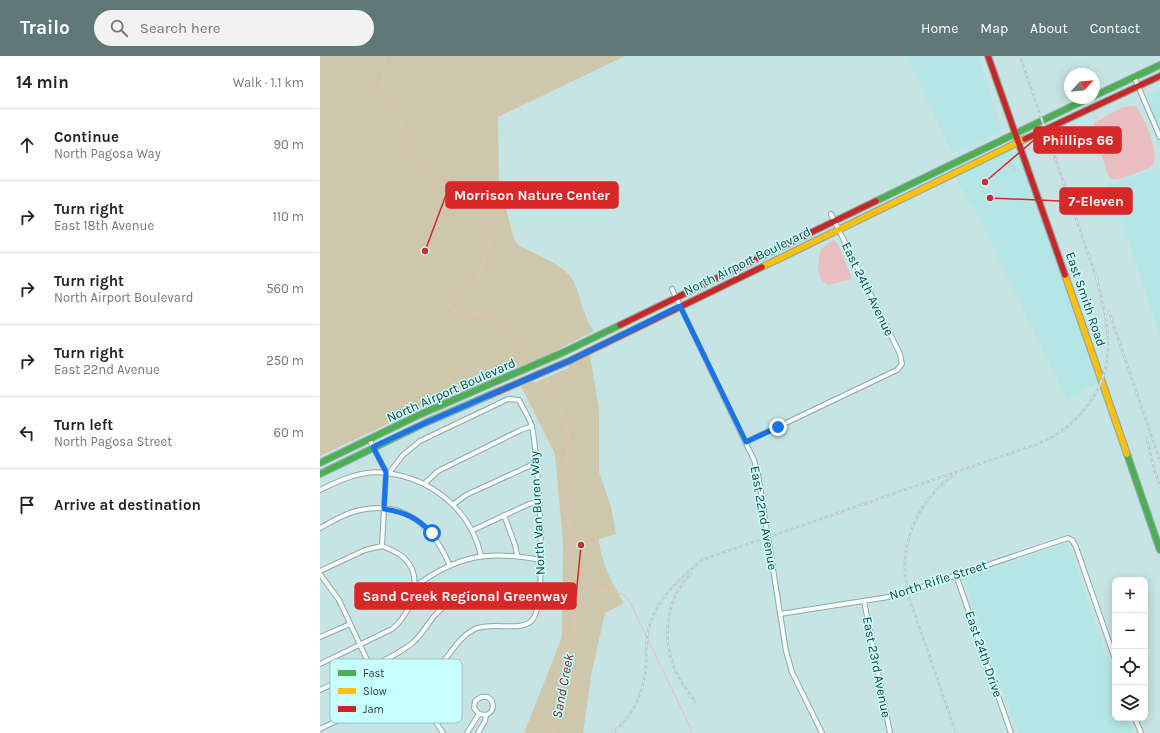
<!DOCTYPE html>
<meta charset="utf-8">
<style>
:root{--surface:#fff;--page:#f2f2f2;--text:#222;--muted:#767676;--line:#e0e0e0;--accent:#5f7978}
body{margin:0;font-family:Karla,sans-serif;background:var(--page);color:var(--text)}
.controls{position:absolute;right:12px;bottom:12px;display:grid;overflow:hidden;border-radius:8px;box-shadow:0 2px 10px #0003}
.controls button{width:36px;height:36px;display:grid;place-items:center;padding:0;border:0;border-bottom:1px solid var(--line);background:var(--surface);color:var(--text);font:20px sans-serif}
.compass{position:absolute;left:744px;top:12px;width:36px;height:36px;border-radius:50%;background:var(--surface);box-shadow:0 2px 10px #0003;rotate:64deg}
.stop{position:absolute;width:12px;height:12px;margin:-9px;border:3px solid #1a73e8;border-radius:50%;background:#fff}
.stop.end{background:#1a73e8;border-color:#fff;box-shadow:0 1px 4px #0008}
.list{margin:0;padding:0;list-style:none}
h2{display:flex;justify-content:space-between;align-items:center;height:52px;margin:0;padding:0 16px;font-size:17px}
h2 small{font-size:13px;font-weight:400;color:var(--muted)}
.list li{display:grid;grid-template-columns:26px 1fr auto;gap:12px;align-items:center;box-sizing:border-box;height:72px;padding:0 16px;border-top:1px solid var(--line)}
.list b{display:block;font-size:15px;white-space:nowrap}
.list p{margin:0;font-size:13px;white-space:nowrap;color:var(--muted)}
.list em{font-size:13px;font-style:normal;color:var(--muted)}
.icon{flex:none;width:22px;height:22px;fill:none;stroke:currentColor;stroke-width:2;stroke-linecap:round;stroke-linejoin:round}
.map{position:relative;flex:none;width:840px;height:677px;overflow:hidden}
header{display:flex;align-items:center;gap:24px;box-sizing:border-box;height:56px;padding:0 20px;background:var(--accent);color:#fff}
header strong{font-size:19px}
nav{display:flex;gap:22px;margin-inline-start:auto;font-size:14px}
.search{width:280px;height:36px;background:var(--page);display:flex;align-items:center;gap:10px;box-sizing:border-box;padding:0 14px;border-radius:22px;color:var(--muted);font-size:15px}
main{display:flex}
aside{flex:1;background:var(--surface)}
.map>svg:first-child{display:block}
</style>
<header>
<strong>Trailo</strong>
<div class="search"><svg class="icon" aria-label="search" viewBox="0 0 24 24"><circle cx="10" cy="10" r="6"/><path d="M15 15l6 6"/></svg>Search here</div>
<nav><a>Home</a><a>Map</a><a>About</a><a>Contact</a></nav>
</header>
<main>
<aside>
<h2>14 min<small>Walk · 1.1 km</small></h2>
<ul class="list">
<li><svg class="icon" aria-label="ahead" viewBox="0 0 24 24"><path d="M12 20V5M6 11l6-6 6 6"/></svg><div><b>Continue</b><p>North Pagosa Way</p></div><em>90 m</em></li>
<li><svg class="icon" aria-label="right" viewBox="0 0 24 24"><path d="M7 20v-9h11M14 6l5 5-5 5"/></svg><div><b>Turn right</b><p>East 18th Avenue</p></div><em>110 m</em></li>
<li><svg class="icon" aria-label="right" viewBox="0 0 24 24"><path d="M7 20v-9h11M14 6l5 5-5 5"/></svg><div><b>Turn right</b><p>North Airport Boulevard</p></div><em>560 m</em></li>
<li><svg class="icon" aria-label="right" viewBox="0 0 24 24"><path d="M7 20v-9h11M14 6l5 5-5 5"/></svg><div><b>Turn right</b><p>East 22nd Avenue</p></div><em>250 m</em></li>
<li><svg class="icon" aria-label="left" viewBox="0 0 24 24"><path d="M17 20v-9H6M10 6l-5 5 5 5"/></svg><div><b>Turn left</b><p>North Pagosa Street</p></div><em>60 m</em></li>
<li><svg class="icon" aria-label="arrive" viewBox="0 0 24 24"><path d="M6 21V4h12l-3 4 3 4H6"/></svg><div><b>Arrive at destination</b></div></li>
</ul>
</aside>
<div class="map">
<svg width="840" height="677" viewBox="0 0 840 677">
<rect width="100%" height="100%" fill="#c6e4e3"/>
<g fill="#b4e6e5">
<path d="M 586,0 L 657,0 L 682,75 L 633,97 Z"/>
<path d="M 840,32 L 840,97 L 829,62 L 819,43 Z"/>
<path d="M 689,95 L 696,95 L 698,100 L 720,164 L 722,164 L 749,235 L 777,318 L 778,327 L 747,343 L 653,150 L 651,151 L 635,120 Z"/>
<path d="M 840,111 L 840,279 L 789,129 Z"/>
<path d="M 747,487 L 795,625 L 795,662 L 808,662 L 813,677 L 698,677 L 644,523 Z"/>
</g>
<g fill="#cfc7ac">
<path d="M 0,0 L 305,0 L 178,61 L 179,127 L 194,183 L 198,189 C 213,197 247,210 254,226 C 262,244 262,258 274,275 L 225,300 L 133,337 L 0,400 Z"/>
<path d="M 270,299 L 279,354 L 279,416 L 291,451 L 296,478 L 279,483 C 280,505 293,528 304,547 L 285,557 L 271,620 L 263,677 L 204,677 L 242,581 L 243,487 L 235,398 L 201,330 L 213,325 L 214,327 L 249,312 L 249,309 Z"/>
</g>
<g fill="#eabec1">
<path d="M 810,50 L 816,50 C 824,61 840,97 833,109 C 829,113 821,115 816,117 C 808,120 799,124 791,123 L 788,119 L 774,76 L 774,67 L 801,52 Z"/>
<path d="M 514,184 L 519,190 L 532,223 L 509,229 C 494,224 498,204 501,193 Z"/>
</g>
<g fill="none" stroke-linecap="round" stroke-linejoin="round">
<g stroke="#eabec1" stroke-width="1">
<path d="M 65,0 L 62,33 L 82,69 L 84,105 L 103,113 L 118,127 L 158,141 L 172,163 L 169,193 L 158,223 L 140,235 L 128,247 L 129,251 C 146,264 149,255 167,258 C 181,261 209,292 216,305"/>
<path d="M 772,54 L 778,64"/>
<path d="M 681,107 L 690,107 L 695,115"/>
<path d="M 224,318 L 233,335 L 249,378 L 243,441 L 252,480 L 255,577 L 243,610 L 244,626 L 233,677"/>
<path d="M 254,528 L 302,538 L 309,544 L 373,677"/>
</g>
<g stroke="#90a8a7" stroke-width="6">
<g id="street">
<path d="M 814,21 L 840,81"/>
<path d="M 352,233 L 434,404 L 438,418 L 466,595 L 472,616 L 502,677"/>
<path d="M 49,383 L 66,416 L 62,490"/>
<path d="M 426,386 L 577,314 L 582,308 L 580,298 L 511,158"/>
<path d="M 104,428 L 118,415 L 201,374 L 212,370"/>
<path d="M 0,434 C 20,424 44,413 67,417 C 112,423 151,454 161,500"/>
<path d="M 134,448 L 146,439 L 216,407"/>
<path d="M 184,459 L 195,489 L 197,499"/>
<path d="M 0,472 C 11,466 24,458 36,455 C 82,443 112,468 129,508"/>
<path d="M 153,474 L 209,448 L 218,446"/>
<path d="M 0,515 L 45,494 L 62,490 C 69,493 78,496 84,502 C 105,521 91,558 72,573 L 0,608"/>
<path d="M 0,518 L 19,544 L 65,642"/>
<path d="M 636,519 L 691,677"/>
<path d="M 94,531 C 138,499 168,494 221,504"/>
<path d="M 544,545 L 570,677"/>
<path d="M 460,558 L 575,540 L 748,482 L 752,484 L 756,491 L 795,603"/>
<path d="M 0,581 L 30,568"/>
<path d="M 0,634 C 30,619 63,608 90,589 C 101,581 107,568 116,558 C 144,529 183,534 220,537"/>
<path d="M 815,662 L 821,677"/>
<path d="M 116,666 L 123,677"/>
<path d="M 0,673 C 26,660 53,648 79,635 C 92,628 107,621 118,611 C 131,599 138,581 155,573 C 172,565 203,577 213,563 C 228,544 218,399 212,371 C 210,362 203,353 199,344 L 188,343 L 100,385 L 83,399 L 69,417"/>
<path d="M 147,677 L 159,658"/>
<path d="M 158,677 L 165,665 L 166,659 C 173,656 174,651 172,645 L 168,641 L 161,641 L 155,645 L 154,652 L 159,658 L 166,659"/>
</g>
</g>
<g stroke="#90a8a7" stroke-width="8">
<g id="fast">
<path d="M 774,40 L 840,9"/>
<path d="M 556,145 L 769,42"/>
<path d="M 807,398 L 840,494"/>
<path d="M 0,407 L 101,358 L 244,296 L 300,269"/>
<path d="M 0,418 L 105,367 L 170,339"/>
</g>
</g>
<g stroke="#90a8a7" stroke-width="8">
<g id="slow">
<path d="M 442,211 L 705,83"/>
<path d="M 745,219 L 807,398"/>
</g>
</g>
<g stroke="#90a8a7" stroke-width="8">
<g id="jam">
<path d="M 668,0 L 745,219"/>
<path d="M 705,83 L 840,20"/>
<path d="M 300,269 L 556,145"/>
<path d="M 170,339 L 249,305 L 442,211"/>
</g>
</g>
<use href="#street" stroke="#f6fbfb" stroke-width="4"/>
<use href="#fast" stroke="#4caf50" stroke-width="5.5"/>
<use href="#slow" stroke="#ffc107" stroke-width="5.5"/>
<use href="#jam" stroke="#c62828" stroke-width="5.5"/>
<g stroke="#c1caca" stroke-width="2.5">
<g id="rail">
<path d="M 700,0 L 777,224"/>
<path d="M 789,256 L 840,405"/>
<path d="M 827,382 L 832,406 L 840,430"/>
<path d="M 635,418 C 598,444 578,488 587,532 C 591,552 599,571 606,590 C 616,619 626,648 636,677"/>
<path d="M 371,518 C 346,542 342,581 354,612 C 359,624 369,636 375,646"/>
<path d="M 292,677 C 313,660 324,637 326,610 C 327,595 325,580 331,565 C 342,537 360,523 382,504 L 717,388 C 759,371 790,332 788,285 C 788,262 780,240 776,219"/>
</g>
</g>
<use href="#rail" stroke="#c6fffd" stroke-width="1" stroke-dasharray="3" stroke-linecap="butt"/>
</g>
<g fill="none" stroke-linecap="round" stroke-linejoin="round">
<path stroke="#1a73e8" stroke-width="5" d="M 112,477 C 97,462 86,456 64,453 L 66,416 L 53,391 L 105,367 L 249,305 L 360,250 L 426,386 L 458,371"/>
</g>
<g text-anchor="middle" dominant-baseline="central" stroke-width="3" stroke-linejoin="round" paint-order="stroke">
<g font-size="13" fill="#283f3e" stroke="#c6fffd">
<text transform="translate(427 205) rotate(-26)">North Airport Boulevard</text>
<text transform="translate(548 233) rotate(64)">East 24th Avenue</text>
<text transform="translate(766 243) rotate(71)">East Smith Road</text>
<text transform="translate(131 334) rotate(-24)">North Airport Boulevard</text>
<text transform="translate(217 457) rotate(-93)">North Van Buren Way</text>
<text transform="translate(444 462) rotate(80)">East 22nd Avenue</text>
<text transform="translate(618 524) rotate(-18)">North Rifle Street</text>
<text transform="translate(664 598) rotate(71)">East 24th Drive</text>
<text transform="translate(557 611) rotate(79)">East 23rd Avenue</text>
</g>
<g font-size="14" font-style="italic" fill="#792233" stroke="#c6fffd">
<text transform="translate(243 630) rotate(-79)">Sand Creek</text>
</g>
</g>
<rect x="10" y="603" width="132" height="64" rx="6" fill="#c6fffd" stroke="#97c5c4" stroke-width="1"/>
<rect x="18" y="614" width="18" height="6" fill="#4caf50"/>
<rect x="18" y="632" width="18" height="6" fill="#ffc107"/>
<rect x="18" y="650" width="18" height="6" fill="#c62828"/>
<g font-size="11" fill="#283f3e">
<text x="43" y="621">Fast</text>
<text x="43" y="639">Slow</text>
<text x="43" y="657">Jam</text>
</g>
<path fill="none" stroke="#d62828" stroke-width="1.5" d="M665 126L714 84M105 195L126 139M670 142L740 145M261 489L256 540"/>
<g fill="#d62828" stroke="#c6fffd" stroke-width="1.5">
<circle cx="665" cy="126" r="4"/>
<circle cx="105" cy="195" r="4"/>
<circle cx="670" cy="142" r="4"/>
<circle cx="261" cy="489" r="4"/>
</g>
<g fill="#d62828" stroke="#d62828" stroke-width="1.5">
<rect x="714" y="71" width="87" height="26" rx="4"/>
<rect x="126" y="126" width="172" height="26" rx="4"/>
<rect x="740" y="132" width="72" height="26" rx="4"/>
<rect x="35" y="527" width="221" height="26" rx="4"/>
</g>
<g font-size="14" text-anchor="middle" font-weight="bold" fill="#fff">
<text x="758" y="89">Phillips 66</text>
<text x="212" y="144">Morrison Nature Center</text>
<text x="776" y="150">7-Eleven</text>
<text x="145" y="545">Sand Creek Regional Greenway</text>
</g>
</svg>
<div class="controls">
<button>+</button>
<button>−</button>
<button><svg class="icon" aria-label="locate" viewBox="0 0 24 24"><circle cx="12" cy="12" r="6"/><path d="M12 2v4M12 18v4M2 12h4M18 12h4"/></svg></button>
<button><svg class="icon" aria-label="layers" viewBox="0 0 24 24"><path d="M12 4l9 5-9 5-9-5zM3 14l9 5 9-5"/></svg></button>
</div>
<svg class="compass" viewBox="-18 -18 36 36"><path d="M0-13l5 13h-10z" fill="#e53935"/><path d="M0 13l5-13h-10z" fill="#767676"/></svg>
<div class="stop" style="left:112px;top:477px"></div>
<div class="stop end" style="left:458px;top:371px"></div>
</div>
</main>
